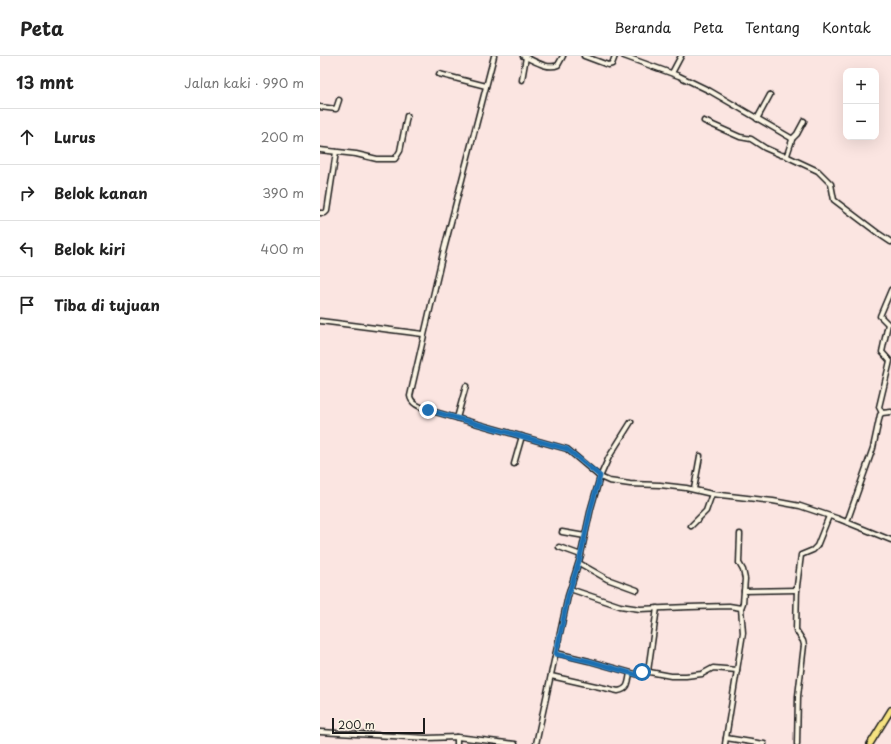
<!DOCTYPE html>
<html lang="id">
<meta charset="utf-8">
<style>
:root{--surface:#fff;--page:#f6f6f6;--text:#222;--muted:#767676;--line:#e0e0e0}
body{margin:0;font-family:"Playpen Sans",sans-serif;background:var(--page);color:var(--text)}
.controls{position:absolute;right:12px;top:12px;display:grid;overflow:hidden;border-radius:8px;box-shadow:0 4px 16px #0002}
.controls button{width:36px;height:36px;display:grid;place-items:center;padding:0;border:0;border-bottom:1px solid var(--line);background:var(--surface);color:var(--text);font:20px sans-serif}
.scale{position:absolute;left:12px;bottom:10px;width:93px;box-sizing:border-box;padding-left:4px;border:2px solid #1c1c1c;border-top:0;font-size:11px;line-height:14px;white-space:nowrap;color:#1c1c1c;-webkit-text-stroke:3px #fcf5e5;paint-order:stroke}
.stop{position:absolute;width:12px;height:12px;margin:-9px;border:3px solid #1f6fb2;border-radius:50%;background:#fff}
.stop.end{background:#1f6fb2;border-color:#fff;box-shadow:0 1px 4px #0008}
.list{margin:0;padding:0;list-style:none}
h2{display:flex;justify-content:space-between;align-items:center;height:52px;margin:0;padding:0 16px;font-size:17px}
h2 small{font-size:13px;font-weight:400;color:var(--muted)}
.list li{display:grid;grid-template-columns:26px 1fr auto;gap:12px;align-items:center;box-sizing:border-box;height:56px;padding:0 16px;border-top:1px solid var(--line)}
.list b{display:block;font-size:15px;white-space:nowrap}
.list em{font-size:13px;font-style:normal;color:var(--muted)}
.icon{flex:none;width:22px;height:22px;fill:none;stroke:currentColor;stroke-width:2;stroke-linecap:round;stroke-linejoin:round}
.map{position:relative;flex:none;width:571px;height:688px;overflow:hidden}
header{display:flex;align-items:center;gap:24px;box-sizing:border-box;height:56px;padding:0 20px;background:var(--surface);border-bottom:1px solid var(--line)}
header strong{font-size:19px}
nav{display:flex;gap:22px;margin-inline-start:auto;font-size:14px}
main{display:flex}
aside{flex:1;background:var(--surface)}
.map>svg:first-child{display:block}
</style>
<header>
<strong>Peta</strong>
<nav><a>Beranda</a><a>Peta</a><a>Tentang</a><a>Kontak</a></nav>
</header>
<main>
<aside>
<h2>13 mnt<small>Jalan kaki · 990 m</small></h2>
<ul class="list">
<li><svg class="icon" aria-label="ahead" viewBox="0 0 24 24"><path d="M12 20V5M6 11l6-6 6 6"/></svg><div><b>Lurus</b></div><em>200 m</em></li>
<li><svg class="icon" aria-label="right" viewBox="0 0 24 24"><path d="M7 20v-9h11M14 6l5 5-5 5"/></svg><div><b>Belok kanan</b></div><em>390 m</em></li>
<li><svg class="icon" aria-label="left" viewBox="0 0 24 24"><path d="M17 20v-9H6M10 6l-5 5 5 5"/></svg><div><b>Belok kiri</b></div><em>400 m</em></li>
<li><svg class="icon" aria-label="arrive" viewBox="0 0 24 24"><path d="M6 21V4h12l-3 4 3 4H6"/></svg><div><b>Tiba di tujuan</b></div></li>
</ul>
</aside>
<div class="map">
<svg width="571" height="688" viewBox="0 0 571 688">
<rect width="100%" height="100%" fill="#fbe5e1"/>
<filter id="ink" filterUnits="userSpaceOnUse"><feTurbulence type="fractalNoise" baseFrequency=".025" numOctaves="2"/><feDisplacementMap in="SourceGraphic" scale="8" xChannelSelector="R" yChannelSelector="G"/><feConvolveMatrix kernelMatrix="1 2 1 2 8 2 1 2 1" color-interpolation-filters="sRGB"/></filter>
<g filter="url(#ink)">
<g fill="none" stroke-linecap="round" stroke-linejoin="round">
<g stroke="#1c1c1c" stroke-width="7">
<g id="minor">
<path d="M 174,0 L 123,197 L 90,340 C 91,348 101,351 108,354 L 247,393 L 280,421 L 289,425 L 310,428 L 340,429 L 366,432 L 392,438 L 453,445 L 480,450 L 519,463 L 571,484"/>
<path d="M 203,0 C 213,4 227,14 238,9 L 243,0"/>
<path d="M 264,0 L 288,9 L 292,8 L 295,0"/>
<path d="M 304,0 L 359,20 L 390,35 L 471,82 L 472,84 L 467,99 L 468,101 L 498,115 L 511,128 L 514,144 L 559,178 L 571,186"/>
<path d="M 352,17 L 361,0"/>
<path d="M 119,18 L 166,30"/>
<path d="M 202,24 L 206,1"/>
<path d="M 0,51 L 16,53 L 19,44"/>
<path d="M 437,63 L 450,39"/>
<path d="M 384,65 L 420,81 L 431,83 L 445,92 L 461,99 L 467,100"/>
<path d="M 472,83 L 477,78 L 484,65"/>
<path d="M 0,94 L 36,98 L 57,103 L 75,103 L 80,95 L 87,60"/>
<path d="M 0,157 L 5,157 L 7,155 L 16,96"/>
<path d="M 0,265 L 103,278"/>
<path d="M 562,357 L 559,351 L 570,305 L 562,296 L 568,268 L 560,260 L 571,234"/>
<path d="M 137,362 L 146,330"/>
<path d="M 194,408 L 202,380"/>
<path d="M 374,433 L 380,400"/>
<path d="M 527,466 L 553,392 L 560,359 L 562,357 L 571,356"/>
<path d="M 371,470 L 386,455 L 392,438"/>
<path d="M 242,476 L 265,480"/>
<path d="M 420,478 L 419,507 L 423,514 L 425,523 L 423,547 L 421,552"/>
<path d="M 239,491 L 261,499"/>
<path d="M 259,507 L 287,523 L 317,534"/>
<path d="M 250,533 L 300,550 L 320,553 L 369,551 L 409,550 L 421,552 L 423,577 L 405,688"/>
<path d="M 424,535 L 477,534"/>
<path d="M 236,597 L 269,605 L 319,619 L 324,615 L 351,620 L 366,620 L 382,618 L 393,612 L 417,614"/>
<path d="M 328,615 L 337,552"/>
<path d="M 231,620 L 298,635 C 309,633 308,627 310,617"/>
<path d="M 0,676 L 108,682 L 137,681 L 195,688"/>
<path d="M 406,682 L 444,688"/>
<path d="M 137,688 L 137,681"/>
<path d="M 216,688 L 248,540 L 260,502 L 271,452 L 280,421 L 289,401 L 311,366"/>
<path d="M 477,688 L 478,640 L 484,589 L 483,585 L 476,574 L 477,530 L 481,499 L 493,494 L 497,490 L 509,460"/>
</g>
</g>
<g stroke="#1c1c1c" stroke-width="8">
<path id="major" d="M 550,688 L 571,654"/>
</g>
<use href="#minor" stroke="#fcf5e5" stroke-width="4"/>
<use href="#major" stroke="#f6e281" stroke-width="5"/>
</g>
</g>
<g fill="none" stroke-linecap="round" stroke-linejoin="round" filter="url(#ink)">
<path stroke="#1f6fb2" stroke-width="5" d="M 108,354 L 247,393 L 280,420 L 271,452 L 260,502 L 248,540 L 236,598 L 269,605 L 314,618 L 319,619 L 322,616"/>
</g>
</svg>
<div class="controls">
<button>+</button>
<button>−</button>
</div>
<div class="scale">200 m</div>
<div class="stop" style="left:322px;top:616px"></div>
<div class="stop end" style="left:108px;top:354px"></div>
</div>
</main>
